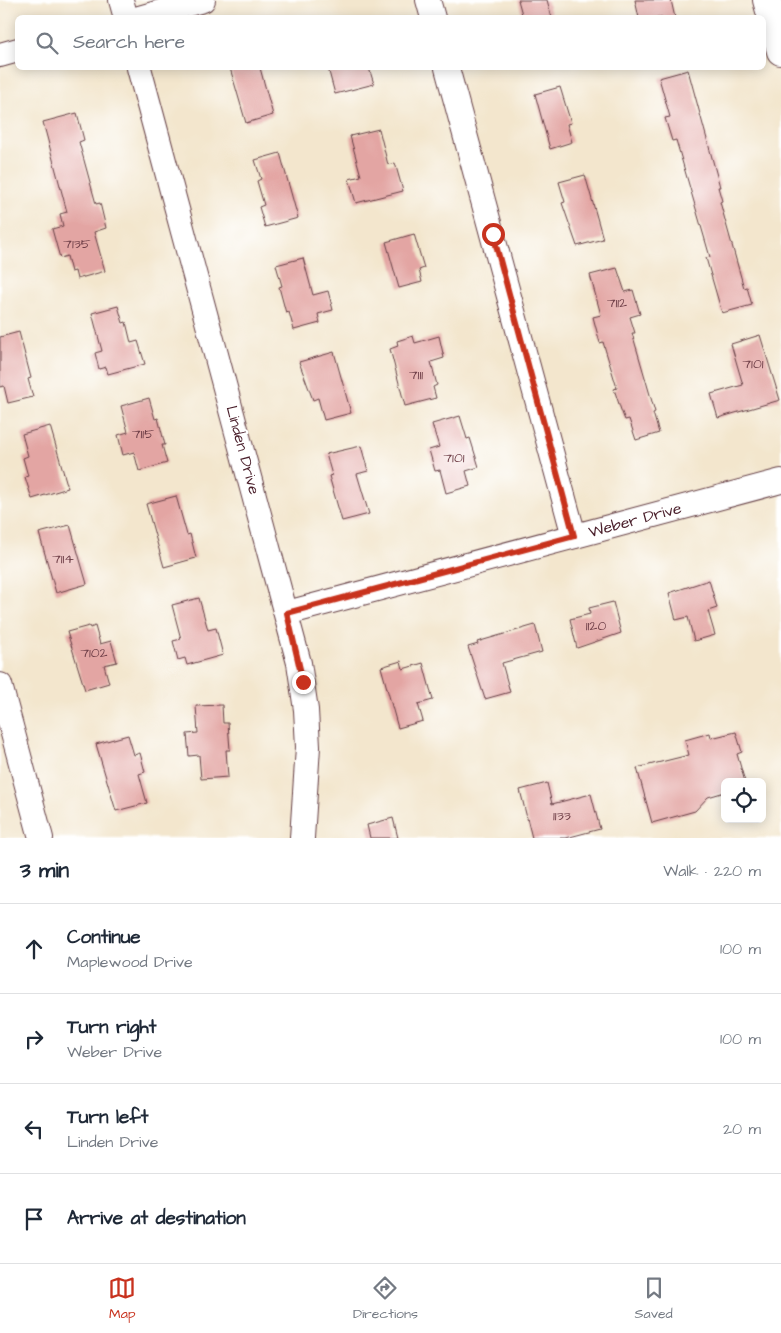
<!DOCTYPE html>
<meta charset="utf-8">
<style>
:root{--surface:#fff;--page:#f6f6f7;--text:#1f2937;--muted:#747a83;--line:#e0e1e3;--accent:#c8321e}
body{margin:0;font-family:"Architects Daughter",sans-serif;background:var(--page);color:var(--text)}
.controls{position:absolute;right:15px;bottom:15px;display:grid;overflow:hidden;border-radius:8px;box-shadow:0 2px 12px #0003}
.controls button{width:45px;height:45px;display:grid;place-items:center;padding:0;border:0;border-bottom:1px solid var(--line);background:var(--surface);color:var(--text);font:25px sans-serif}
.stop{position:absolute;width:15px;height:15px;margin:-11px;border:4px solid #c8321e;border-radius:50%;background:#fff}
.stop.end{background:#c8321e;border-color:#fff;box-shadow:0 1px 5px #0008}
.list{margin:0;padding:0;list-style:none}
h2{display:flex;justify-content:space-between;align-items:center;height:65px;margin:0;padding:0 20px;font-size:21px}
h2 small{font-size:16px;font-weight:400;color:var(--muted)}
.list li{display:grid;grid-template-columns:32px 1fr auto;gap:15px;align-items:center;box-sizing:border-box;height:90px;padding:0 20px;border-top:1px solid var(--line)}
.list b{display:block;font-size:19px;white-space:nowrap}
.list p{margin:0;font-size:16px;white-space:nowrap;color:var(--muted)}
.list em{font-size:16px;font-style:normal;color:var(--muted)}
.icon{flex:none;width:28px;height:28px;fill:none;stroke:currentColor;stroke-width:2;stroke-linecap:round;stroke-linejoin:round}
.map{position:relative;flex:none;width:781px;height:838px;overflow:hidden}
.search{position:absolute;background:var(--surface);box-shadow:0 2px 12px #0003;left:15px;right:15px;top:15px;height:55px;display:flex;align-items:center;gap:12px;box-sizing:border-box;padding:0 18px;border-radius:8px;color:var(--muted);font-size:19px}
.sheet{height:425px;background:var(--surface)}
nav{display:flex;justify-content:space-around;align-items:center;box-sizing:border-box;height:70px;border-top:1px solid var(--line);background:var(--surface);font-size:14px;color:var(--muted)}
nav a{display:grid;justify-items:center;gap:2px}
nav .on{color:var(--accent)}
.map>svg:first-child{display:block}
</style>
<div class="map">
<svg width="781" height="838" viewBox="0 0 781 838">
<rect width="100%" height="100%" fill="#fff"/>
<filter id="ink" filterUnits="userSpaceOnUse"><feTurbulence type="fractalNoise" baseFrequency=".02" numOctaves="2"/><feDisplacementMap in="SourceGraphic" scale="10" xChannelSelector="R" yChannelSelector="G"/><feConvolveMatrix kernelMatrix="1 2 1 2 8 2 1 2 1" color-interpolation-filters="sRGB"/></filter>
<filter id="wash" filterUnits="userSpaceOnUse"><feTurbulence type="fractalNoise" baseFrequency=".0096" numOctaves="4" result="noise"/><feDisplacementMap in="SourceGraphic" scale="20" xChannelSelector="R" yChannelSelector="G"/><feGaussianBlur stdDeviation="1.12" result="paint"/><feColorMatrix in="noise" values="0 0 0 0 0 0 0 0 0 0 0 0 0 0 0 0 0 1.4 0 .05"/><feComposite in="paint" operator="in"/></filter>
<g filter="url(#wash)">
<rect width="100%" height="100%" fill="#f3e6cd"/>
<g id="blocks">
<g fill="#e3a5a3">
<path d="M 518,0 L 547,0 L 552,18 L 523,18 Z"/>
<path d="M 635,0 L 671,0 L 675,18 L 639,18 Z"/>
<path d="M 230,68 L 260,68 L 273,115 L 246,123 Z"/>
<path d="M 328,68 L 369,68 L 374,84 L 335,94 Z"/>
<path d="M 688,70 L 720,187 L 718,187 L 722,201 L 720,202 L 744,288 L 747,287 L 752,305 L 722,313 L 706,258 L 710,257 L 676,140 L 672,141 L 665,118 L 670,117 L 659,78 Z"/>
<path d="M 560,87 L 571,123 L 567,124 L 572,142 L 550,149 L 535,94 Z"/>
<path d="M 77,113 L 84,140 L 79,142 L 96,204 L 100,203 L 106,228 L 94,232 L 105,271 L 77,279 L 75,271 L 71,272 L 67,256 L 60,258 L 52,229 L 63,226 L 60,214 L 67,212 L 43,122 Z"/>
<path d="M 379,129 L 388,165 L 395,163 L 403,191 L 356,203 L 349,179 L 361,176 L 350,136 Z"/>
<path d="M 280,153 L 298,218 L 265,227 L 259,207 L 264,205 L 257,181 L 261,179 L 255,160 Z"/>
<path d="M 585,175 L 603,239 L 577,246 L 562,203 L 565,202 L 559,182 Z"/>
<path d="M 414,234 L 424,268 L 419,270 L 422,282 L 399,288 L 386,242 Z"/>
<path d="M 303,258 L 313,295 L 328,291 L 333,310 L 318,314 L 320,323 L 294,330 L 289,312 L 286,313 L 279,287 L 282,286 L 276,265 Z"/>
<path d="M 617,268 L 625,292 L 633,290 L 640,314 L 630,317 L 635,333 L 632,333 L 655,412 L 653,413 L 659,433 L 636,440 L 629,419 L 625,420 L 621,410 L 614,389 L 617,388 L 603,342 L 600,343 L 593,317 L 601,315 L 590,275 Z"/>
<path d="M 118,306 L 123,323 L 126,322 L 131,343 L 138,341 L 145,364 L 108,374 L 106,367 L 99,369 L 95,353 L 102,351 L 92,313 Z"/>
<path d="M 19,332 L 31,378 L 28,379 L 33,397 L 8,403 L 4,386 L 0,387 L 0,337 Z"/>
<path d="M 760,335 L 780,400 L 718,418 L 711,394 L 743,385 L 731,344 Z"/>
<path d="M 413,336 L 415,343 L 439,336 L 444,358 L 431,362 L 437,385 L 433,387 L 436,398 L 405,406 L 390,349 L 398,346 L 397,341 Z"/>
<path d="M 334,352 L 351,413 L 324,420 L 318,398 L 313,400 L 299,362 Z"/>
<path d="M 149,398 L 155,419 L 158,418 L 165,445 L 162,445 L 167,463 L 139,471 L 134,452 L 123,455 L 118,435 L 128,432 L 121,406 Z"/>
<path d="M 460,416 L 467,439 L 470,438 L 479,467 L 466,471 L 470,486 L 446,493 L 440,470 L 435,471 L 429,450 L 439,447 L 432,424 Z"/>
<path d="M 50,426 L 68,488 L 32,499 L 25,477 L 28,476 L 23,458 L 28,456 L 22,434 Z"/>
<path d="M 361,446 L 368,471 L 357,474 L 369,514 L 342,521 L 329,476 L 332,475 L 326,454 Z"/>
<path d="M 176,496 L 187,535 L 190,534 L 196,558 L 164,567 L 146,504 Z"/>
<path d="M 70,525 L 87,584 L 56,593 L 39,533 Z"/>
<path d="M 709,580 L 717,608 L 708,611 L 715,635 L 694,641 L 688,617 L 676,620 L 669,593 Z"/>
<path d="M 199,598 L 208,630 L 216,628 L 223,655 L 187,665 L 185,658 L 178,660 L 173,641 L 181,639 L 172,605 Z"/>
<path d="M 613,602 L 621,633 L 577,648 L 570,619 L 590,614 L 589,608 Z"/>
<path d="M 535,625 L 542,652 L 502,663 L 510,692 L 485,699 L 468,647 L 478,644 L 477,642 Z"/>
<path d="M 89,626 L 90,628 L 95,626 L 100,644 L 111,641 L 117,662 L 104,665 L 109,683 L 85,690 L 67,632 Z"/>
<path d="M 401,661 L 403,669 L 423,663 L 433,700 L 418,704 L 423,721 L 398,728 L 381,667 Z"/>
<path d="M 222,705 L 223,723 L 228,723 L 230,750 L 226,750 L 228,777 L 201,779 L 199,755 L 189,756 L 187,734 L 198,733 L 196,706 Z"/>
<path d="M 736,732 L 742,752 L 737,754 L 745,782 L 725,782 L 725,792 L 708,797 L 695,811 L 652,823 L 637,768 L 689,755 L 685,740 L 710,733 L 711,738 Z"/>
<path d="M 128,735 L 134,755 L 140,753 L 145,772 L 139,774 L 147,803 L 116,811 L 96,744 Z"/>
<path d="M 547,783 L 552,804 L 591,794 L 600,829 L 566,838 L 532,838 L 520,790 Z"/>
<path d="M 393,818 L 398,838 L 370,838 L 367,825 Z"/>
</g>
</g>
</g>
<g filter="url(#ink)">
<use href="#blocks" fill-opacity="0" stroke="#633d43" stroke-width="1"/>
<g fill="none" stroke-linecap="round" stroke-linejoin="round">
<g stroke="#633d43" stroke-width="26">
<g id="street">
<path d="M 121,0 L 126,18"/>
<path d="M 428,0 L 433,18"/>
<path d="M 139,18 L 203,0"/>
<path d="M 0,55 L 18,50"/>
<path d="M 139,68 L 299,663 L 306,710 L 308,747 L 302,838"/>
<path d="M 447,68 L 574,536"/>
<path d="M 287,613 L 781,481"/>
<path d="M 0,685 L 41,838"/>
</g>
</g>
<g stroke="#633d43" stroke-width="30">
<path id="secondary" d="M 767,0 L 781,51"/>
</g>
<use href="#street" stroke="#fff" stroke-width="24"/>
<use href="#secondary" stroke="#fff" stroke-width="28"/>
</g>
</g>
<g fill="none" stroke-linecap="round" stroke-linejoin="round" filter="url(#ink)">
<path stroke="#c8321e" stroke-width="6" d="M 303,682 L 287,613 L 574,536 L 493,234"/>
</g>
<g text-anchor="middle" dominant-baseline="central" stroke-width="4.5" stroke-linejoin="round" paint-order="stroke">
<g font-size="14" fill="#704049">
<text x="77" y="244">7135</text>
<text x="617" y="303">7112</text>
<text x="753" y="364">7101</text>
<text x="416" y="375">7111</text>
<text x="143" y="434">7115</text>
<text x="454" y="458">7101</text>
<text x="63" y="559">7114</text>
<text x="596" y="626">1120</text>
<text x="94" y="653">7102</text>
<text x="562" y="816">1133</text>
</g>
<g font-size="16" fill="#4a1f2b" stroke="#fff">
<text transform="translate(243 450) rotate(75)">Linden Drive</text>
<text transform="translate(635 520) rotate(-15)">Weber Drive</text>
</g>
</g>
</svg>
<div class="controls">
<button><svg class="icon" aria-label="locate" viewBox="0 0 24 24"><circle cx="12" cy="12" r="6"/><path d="M12 2v4M12 18v4M2 12h4M18 12h4"/></svg></button>
</div>
<div class="stop" style="left:493px;top:234px"></div>
<div class="stop end" style="left:303px;top:682px"></div>
<div class="search"><svg class="icon" aria-label="search" viewBox="0 0 24 24"><circle cx="10" cy="10" r="6"/><path d="M15 15l6 6"/></svg>Search here</div>
</div>
<section class="sheet">
<h2>3 min<small>Walk · 220 m</small></h2>
<ul class="list">
<li><svg class="icon" aria-label="ahead" viewBox="0 0 24 24"><path d="M12 20V5M6 11l6-6 6 6"/></svg><div><b>Continue</b><p>Maplewood Drive</p></div><em>100 m</em></li>
<li><svg class="icon" aria-label="right" viewBox="0 0 24 24"><path d="M7 20v-9h11M14 6l5 5-5 5"/></svg><div><b>Turn right</b><p>Weber Drive</p></div><em>100 m</em></li>
<li><svg class="icon" aria-label="left" viewBox="0 0 24 24"><path d="M17 20v-9H6M10 6l-5 5 5 5"/></svg><div><b>Turn left</b><p>Linden Drive</p></div><em>20 m</em></li>
<li><svg class="icon" aria-label="arrive" viewBox="0 0 24 24"><path d="M6 21V4h12l-3 4 3 4H6"/></svg><div><b>Arrive at destination</b></div></li>
</ul>
</section>
<nav>
<a class="on"><svg class="icon" aria-label="map" viewBox="0 0 24 24"><path d="M3 6l6-2 6 2 6-2v14l-6 2-6-2-6 2zM9 4v14M15 6v14"/></svg>Map</a>
<a><svg class="icon" aria-label="directions" viewBox="0 0 24 24"><path d="M12 3l9 9-9 9-9-9zM9 14v-3h6M13 9l2 2-2 2"/></svg>Directions</a>
<a><svg class="icon" aria-label="saved" viewBox="0 0 24 24"><path d="M7 4h10v16l-5-4-5 4z"/></svg>Saved</a>
</nav>
